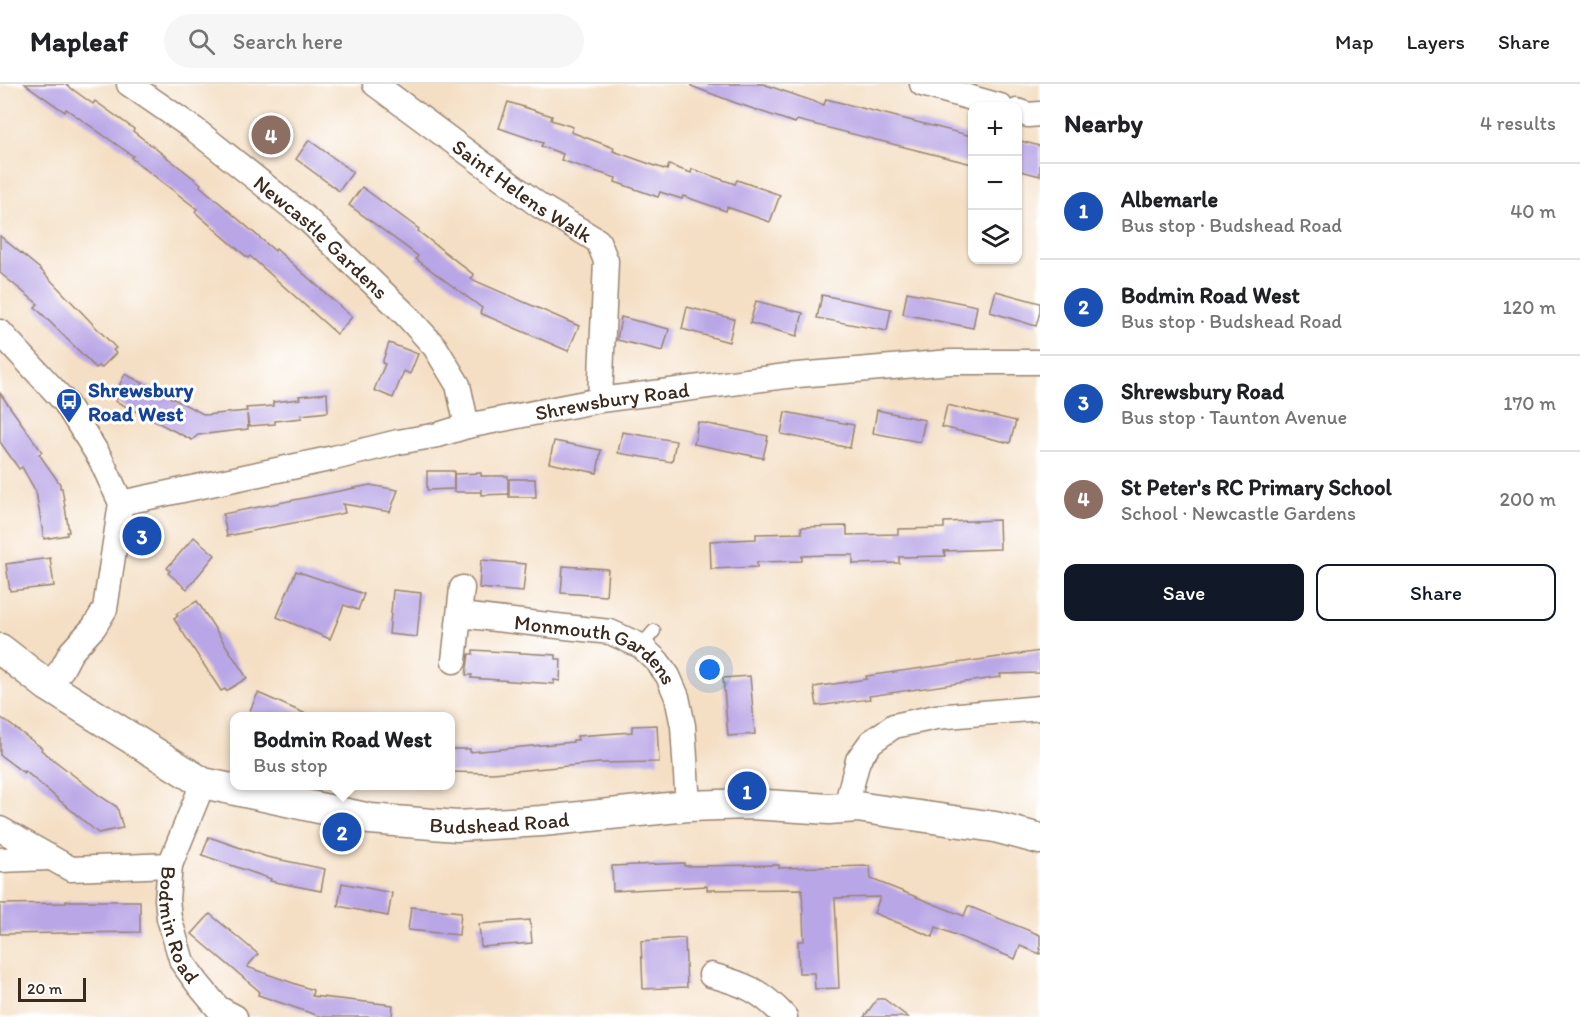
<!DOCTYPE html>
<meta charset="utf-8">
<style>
:root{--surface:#fff;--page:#f6f6f6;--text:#202124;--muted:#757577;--line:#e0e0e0;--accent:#111827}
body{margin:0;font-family:Itim,sans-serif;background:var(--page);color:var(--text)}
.controls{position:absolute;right:18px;top:18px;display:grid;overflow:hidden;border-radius:12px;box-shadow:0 2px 4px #0004}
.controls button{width:54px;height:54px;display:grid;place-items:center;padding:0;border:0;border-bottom:2px solid var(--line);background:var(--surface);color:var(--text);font:30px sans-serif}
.scale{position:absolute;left:18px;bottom:15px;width:68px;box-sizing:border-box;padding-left:6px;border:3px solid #3b2a1e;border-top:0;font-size:16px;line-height:21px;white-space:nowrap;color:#3b2a1e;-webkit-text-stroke:4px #fff;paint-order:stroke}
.you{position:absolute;left:710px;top:586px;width:21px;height:21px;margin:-15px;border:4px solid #fff;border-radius:50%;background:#1a73e8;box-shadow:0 0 0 9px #1a73e833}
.badge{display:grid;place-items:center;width:39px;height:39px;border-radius:50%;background:var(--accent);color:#fff;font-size:20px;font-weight:700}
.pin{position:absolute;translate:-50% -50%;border:3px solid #fff;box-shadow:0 2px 6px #0006}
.popup{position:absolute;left:230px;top:628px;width:225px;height:78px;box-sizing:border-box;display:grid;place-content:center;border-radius:12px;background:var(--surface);filter:drop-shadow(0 2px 4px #0005);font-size:20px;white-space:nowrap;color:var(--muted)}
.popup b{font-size:22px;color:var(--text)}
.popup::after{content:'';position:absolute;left:50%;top:100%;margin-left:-12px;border:12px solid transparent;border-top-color:var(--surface)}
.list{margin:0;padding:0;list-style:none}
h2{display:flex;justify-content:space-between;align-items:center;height:78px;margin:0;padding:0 24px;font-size:26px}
h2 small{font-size:20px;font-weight:400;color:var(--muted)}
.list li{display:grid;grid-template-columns:39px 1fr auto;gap:18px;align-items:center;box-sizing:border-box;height:96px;padding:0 24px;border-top:2px solid var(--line)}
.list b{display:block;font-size:22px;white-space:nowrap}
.list p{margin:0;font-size:20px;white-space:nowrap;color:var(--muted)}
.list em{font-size:20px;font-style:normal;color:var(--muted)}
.actions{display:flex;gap:12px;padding:18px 24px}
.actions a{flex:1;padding:14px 0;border:2px solid var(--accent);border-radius:12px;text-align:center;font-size:21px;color:var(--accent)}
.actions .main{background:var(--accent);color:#fff}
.icon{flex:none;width:33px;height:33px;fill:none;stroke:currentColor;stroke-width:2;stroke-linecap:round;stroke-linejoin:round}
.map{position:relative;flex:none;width:1040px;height:933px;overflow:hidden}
header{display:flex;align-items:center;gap:36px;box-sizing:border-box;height:84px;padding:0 30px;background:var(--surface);border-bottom:2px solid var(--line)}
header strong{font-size:28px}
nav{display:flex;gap:33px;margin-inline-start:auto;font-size:21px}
.search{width:420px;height:54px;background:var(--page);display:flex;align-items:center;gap:15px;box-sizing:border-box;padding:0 21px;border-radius:33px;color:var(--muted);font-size:22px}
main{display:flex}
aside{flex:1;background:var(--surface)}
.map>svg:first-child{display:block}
</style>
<header>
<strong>Mapleaf</strong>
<div class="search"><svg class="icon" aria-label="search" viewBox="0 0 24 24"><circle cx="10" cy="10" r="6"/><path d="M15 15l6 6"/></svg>Search here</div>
<nav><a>Map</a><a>Layers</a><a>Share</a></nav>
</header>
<main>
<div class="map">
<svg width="1040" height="933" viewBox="0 0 1040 933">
<rect width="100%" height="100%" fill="#fff"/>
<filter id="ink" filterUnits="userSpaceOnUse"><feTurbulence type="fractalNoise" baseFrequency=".0167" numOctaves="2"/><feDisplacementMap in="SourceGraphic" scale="12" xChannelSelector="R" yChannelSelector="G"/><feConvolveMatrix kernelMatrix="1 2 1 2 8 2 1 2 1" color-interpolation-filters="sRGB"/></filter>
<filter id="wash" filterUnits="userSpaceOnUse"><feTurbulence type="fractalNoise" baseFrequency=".008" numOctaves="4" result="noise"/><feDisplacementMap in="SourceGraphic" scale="24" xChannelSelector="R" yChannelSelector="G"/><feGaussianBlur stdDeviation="1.35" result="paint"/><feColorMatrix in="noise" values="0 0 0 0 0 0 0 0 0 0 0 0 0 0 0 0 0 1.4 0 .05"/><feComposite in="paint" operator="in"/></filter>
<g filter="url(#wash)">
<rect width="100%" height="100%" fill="#f4dfc4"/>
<g id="blocks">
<g fill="#b9a6e6">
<path d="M 25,0 L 65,0 L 93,20 L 95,17 L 134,45 L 133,47 L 201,100 L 200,102 L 275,167 L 276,165 L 352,233 L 337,250 L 250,172 L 248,174 L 195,128 L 197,125 L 131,74 L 133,72 L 66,25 L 65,28 Z"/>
<path d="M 691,0 L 763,0 L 824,21 L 826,15 L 972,52 L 972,80 L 797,36 L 795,39 L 736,19 L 691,2 Z"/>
<path d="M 508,18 L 552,32 L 551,36 L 573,43 L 571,48 L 614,64 L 613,67 L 667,86 L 669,81 L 691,89 L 692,85 L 735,100 L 737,96 L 780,111 L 770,138 L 727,123 L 726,127 L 683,112 L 682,115 L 660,108 L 658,113 L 615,98 L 616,94 L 561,76 L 563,70 L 541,62 L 543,59 L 499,44 Z"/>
<path d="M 309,56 L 353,88 L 339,107 L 296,75 Z"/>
<path d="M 1017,56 L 1040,62 L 1040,92 L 1017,86 Z"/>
<path d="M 362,103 L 419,145 L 418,147 L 474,191 L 471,195 L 579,242 L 568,267 L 480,229 L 482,224 L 416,175 L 418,172 L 349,121 Z"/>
<path d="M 0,152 L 39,184 L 116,264 L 113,266 L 116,269 L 101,284 L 99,282 L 96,284 L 35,223 L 38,220 L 0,189 Z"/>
<path d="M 996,207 L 1040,219 L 1040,228 L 1036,242 L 990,228 Z"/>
<path d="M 907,208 L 977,222 L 973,244 L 903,230 Z"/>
<path d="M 822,211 L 891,225 L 887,247 L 817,234 Z"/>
<path d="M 756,217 L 803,229 L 797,252 L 750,239 Z"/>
<path d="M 687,223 L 734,235 L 729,258 L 682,245 Z"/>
<path d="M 621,233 L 669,245 L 663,267 L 617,256 Z"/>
<path d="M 389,259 L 418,270 L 410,290 L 404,287 L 393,314 L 374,306 L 385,280 L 382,279 Z"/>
<path d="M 125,290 L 205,331 L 247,327 L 246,324 L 273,322 L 273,318 L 300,315 L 299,312 L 327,309 L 328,328 L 301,331 L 302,334 L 275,337 L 275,340 L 249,342 L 247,330 L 248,345 L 198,351 L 192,356 L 115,317 L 117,314 L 114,312 Z"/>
<path d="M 0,309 L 42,368 L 39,370 L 60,400 L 60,404 L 62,404 L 69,448 L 67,448 L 67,451 L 44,455 L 36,408 L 22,383 L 19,385 L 0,358 Z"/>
<path d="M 947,321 L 1016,337 L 1010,359 L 942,343 Z"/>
<path d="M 877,326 L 925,336 L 920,358 L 873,349 Z"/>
<path d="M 785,328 L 854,341 L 850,364 L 781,350 Z"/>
<path d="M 698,338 L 768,352 L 763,374 L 694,360 Z"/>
<path d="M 622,348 L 676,357 L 672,378 L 618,369 Z"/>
<path d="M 554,357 L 601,366 L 597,389 L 549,379 Z"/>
<path d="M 427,387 L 454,387 L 454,405 L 427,406 Z"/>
<path d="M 481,389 L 481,392 L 508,392 L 508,410 L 481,411 L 481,405 L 481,408 L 454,408 L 454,390 Z"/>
<path d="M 509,395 L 535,395 L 536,413 L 509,413 Z"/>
<path d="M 370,401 L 398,406 L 390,428 L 343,420 L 345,429 L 227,452 L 223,430 Z"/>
<path d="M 999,436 L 1000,465 L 944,467 L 945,472 L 899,473 L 899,479 L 853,480 L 853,471 L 825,471 L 802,472 L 802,477 L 757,478 L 757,483 L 711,485 L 710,457 L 756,455 L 756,450 L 802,449 L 801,443 L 847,442 L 847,451 L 898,450 L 898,445 L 944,444 L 944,438 Z"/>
<path d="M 194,453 L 215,471 L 187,505 L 168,489 L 170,487 L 167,484 Z"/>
<path d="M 50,474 L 54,502 L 10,507 L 6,480 Z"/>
<path d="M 481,476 L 526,480 L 523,508 L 479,504 Z"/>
<path d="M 563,482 L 608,485 L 606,512 L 561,509 Z"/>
<path d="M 296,487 L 364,510 L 358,526 L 344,521 L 330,555 L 277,533 Z"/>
<path d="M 393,506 L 421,509 L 417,553 L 389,550 Z"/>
<path d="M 197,517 L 247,594 L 226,607 L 225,605 L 221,607 L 174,535 L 178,532 L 176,530 Z"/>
<path d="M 473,566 L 556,571 L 556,575 L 561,575 L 560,597 L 554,596 L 554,600 L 471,594 L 472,591 L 466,591 L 469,570 L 473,570 Z"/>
<path d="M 1040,567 L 1040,589 L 1000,590 L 1001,593 L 869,612 L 870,615 L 817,622 L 814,603 L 867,595 L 866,592 Z"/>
<path d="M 750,592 L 755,650 L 728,652 L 723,594 Z"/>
<path d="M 258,609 L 313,633 L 247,633 Z"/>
<path d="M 0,633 L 42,664 L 41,666 L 100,712 L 117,723 L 123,744 L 98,749 L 25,687 L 24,689 L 0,671 Z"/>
<path d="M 657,641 L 659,678 L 600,679 L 493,689 L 450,688 L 450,665 L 470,665 L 470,668 L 573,658 L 573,656 L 578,656 L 577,652 L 632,648 L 632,642 Z"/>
<path d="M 209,753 L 267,773 L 325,785 L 321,807 L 270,797 L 271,795 L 202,771 Z"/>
<path d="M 684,779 L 684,782 L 779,781 L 779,784 L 870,782 L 871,795 L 964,832 L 968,822 L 1040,851 L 1040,870 L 1020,862 L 1015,875 L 936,843 L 933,853 L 874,829 L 880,813 L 835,814 L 839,904 L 815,905 L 814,889 L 799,889 L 798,857 L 804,857 L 802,805 L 707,806 L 707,802 L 613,807 L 612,782 Z"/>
<path d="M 342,799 L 392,809 L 388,832 L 338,822 Z"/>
<path d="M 66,817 L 140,817 L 140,848 L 0,850 L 0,820 L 66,819 Z"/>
<path d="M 411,823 L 461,828 L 459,851 L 408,846 Z"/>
<path d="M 210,830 L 258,870 L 247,883 L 313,906 L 312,912 L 393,921 L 392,933 L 322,933 L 258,911 L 259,907 L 192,850 Z"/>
<path d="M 530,836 L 532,859 L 481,863 L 479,840 Z"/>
<path d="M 685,854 L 687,903 L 643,905 L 641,857 Z"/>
<path d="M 877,915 L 884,915 L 908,933 L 864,933 Z"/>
</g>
</g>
</g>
<g filter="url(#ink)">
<use href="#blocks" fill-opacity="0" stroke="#988471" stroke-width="1.5"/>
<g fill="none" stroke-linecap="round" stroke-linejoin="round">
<g stroke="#988471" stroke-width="15">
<path id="service" d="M 641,562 L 654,547"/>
</g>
<g stroke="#988471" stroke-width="27">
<g id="minor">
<path id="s1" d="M 129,0 L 194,45 L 308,136 L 406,231 L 435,263 L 458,301 L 467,342"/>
<path id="s2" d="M 375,0 L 540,122 L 598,157 L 606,177 L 600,316"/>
<path d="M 922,0 L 1000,22"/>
<path d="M 1017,27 L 1028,31 L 1040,30"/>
<path d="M 0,248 L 65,318 L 100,374 L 121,419 L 105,525 L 94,543 L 71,568 L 62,585 L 48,602"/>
<path id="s3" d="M 121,419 L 334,374 L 398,358 L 438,351 L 467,342 L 600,316 L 786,292 L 951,278 L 1040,278"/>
<path id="s4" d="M 460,531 L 610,548 L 641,562 L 657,577 L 668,592 L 677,613 L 683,642 L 688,722"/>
<path d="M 454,577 L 462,504"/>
<path id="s5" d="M 203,699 L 170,781 L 167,815 L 169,834 L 182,878 L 198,900 L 218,924 L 235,933"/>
<path d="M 846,723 L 858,676 L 871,658 L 894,642 L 936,633 L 1040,624"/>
<path d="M 0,745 L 71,785 L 170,781"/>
<path d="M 0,776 L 49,774"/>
<path d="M 711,891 C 744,900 762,907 785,933"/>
</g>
</g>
<g stroke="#988471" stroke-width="33">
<g id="tertiary">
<path id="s6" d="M 0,565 L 48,602 L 203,699 L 370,735 L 457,742 L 542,737 L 688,722 L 750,720 L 829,725 L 857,723 L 995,743 L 1040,755"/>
</g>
</g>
<use href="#service" stroke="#fff" stroke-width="12"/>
<use href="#minor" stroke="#fff" stroke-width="24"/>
<use href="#tertiary" stroke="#fff" stroke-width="30"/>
</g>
</g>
<defs>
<g id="bus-pin" transform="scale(1.35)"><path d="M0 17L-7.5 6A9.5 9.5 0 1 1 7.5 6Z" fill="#1a4fb4" stroke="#fff"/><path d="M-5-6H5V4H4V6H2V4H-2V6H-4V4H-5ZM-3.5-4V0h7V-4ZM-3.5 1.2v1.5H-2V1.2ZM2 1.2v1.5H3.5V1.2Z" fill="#fff"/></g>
</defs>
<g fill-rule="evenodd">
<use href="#bus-pin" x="69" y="317"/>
</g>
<g text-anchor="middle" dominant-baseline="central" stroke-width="6" stroke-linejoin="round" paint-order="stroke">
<g font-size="21" fill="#3b2a1e" stroke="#fff">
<text stroke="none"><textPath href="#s2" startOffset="182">Saint Helens Walk</textPath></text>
<text stroke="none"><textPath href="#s1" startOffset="246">Newcastle Gardens</textPath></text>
<text stroke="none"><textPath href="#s3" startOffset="502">Shrewsbury Road</textPath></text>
<text stroke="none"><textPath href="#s4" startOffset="144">Monmouth Gardens</textPath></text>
<text stroke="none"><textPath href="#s6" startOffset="544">Budshead Road</textPath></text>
<text stroke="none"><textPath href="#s5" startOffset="150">Bodmin Road</textPath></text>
</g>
<g font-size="21" font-weight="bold" fill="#164399" stroke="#fff" text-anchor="start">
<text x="88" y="305">Shrewsbury<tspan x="88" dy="24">Road West</tspan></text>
</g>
</g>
</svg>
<div class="controls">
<button>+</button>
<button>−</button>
<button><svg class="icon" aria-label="layers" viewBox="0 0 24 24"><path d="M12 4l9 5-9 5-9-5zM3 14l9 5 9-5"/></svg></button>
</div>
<div class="scale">20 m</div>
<div class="you"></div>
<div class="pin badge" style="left:747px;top:707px;background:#1a4fb4">1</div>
<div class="pin badge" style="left:342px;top:748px;background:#1a4fb4">2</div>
<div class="popup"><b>Bodmin Road West</b>Bus stop</div>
<div class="pin badge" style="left:142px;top:452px;background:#1a4fb4">3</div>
<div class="pin badge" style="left:271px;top:51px;background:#8d6e63">4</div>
</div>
<aside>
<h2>Nearby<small>4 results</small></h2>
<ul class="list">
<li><span class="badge" style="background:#1a4fb4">1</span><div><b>Albemarle</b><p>Bus stop · Budshead Road</p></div><em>40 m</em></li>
<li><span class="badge" style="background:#1a4fb4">2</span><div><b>Bodmin Road West</b><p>Bus stop · Budshead Road</p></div><em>120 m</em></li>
<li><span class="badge" style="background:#1a4fb4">3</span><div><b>Shrewsbury Road</b><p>Bus stop · Taunton Avenue</p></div><em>170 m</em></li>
<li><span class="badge" style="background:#8d6e63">4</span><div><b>St Peter's RC Primary School</b><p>School · Newcastle Gardens</p></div><em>200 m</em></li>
</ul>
<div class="actions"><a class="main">Save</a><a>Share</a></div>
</aside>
</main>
